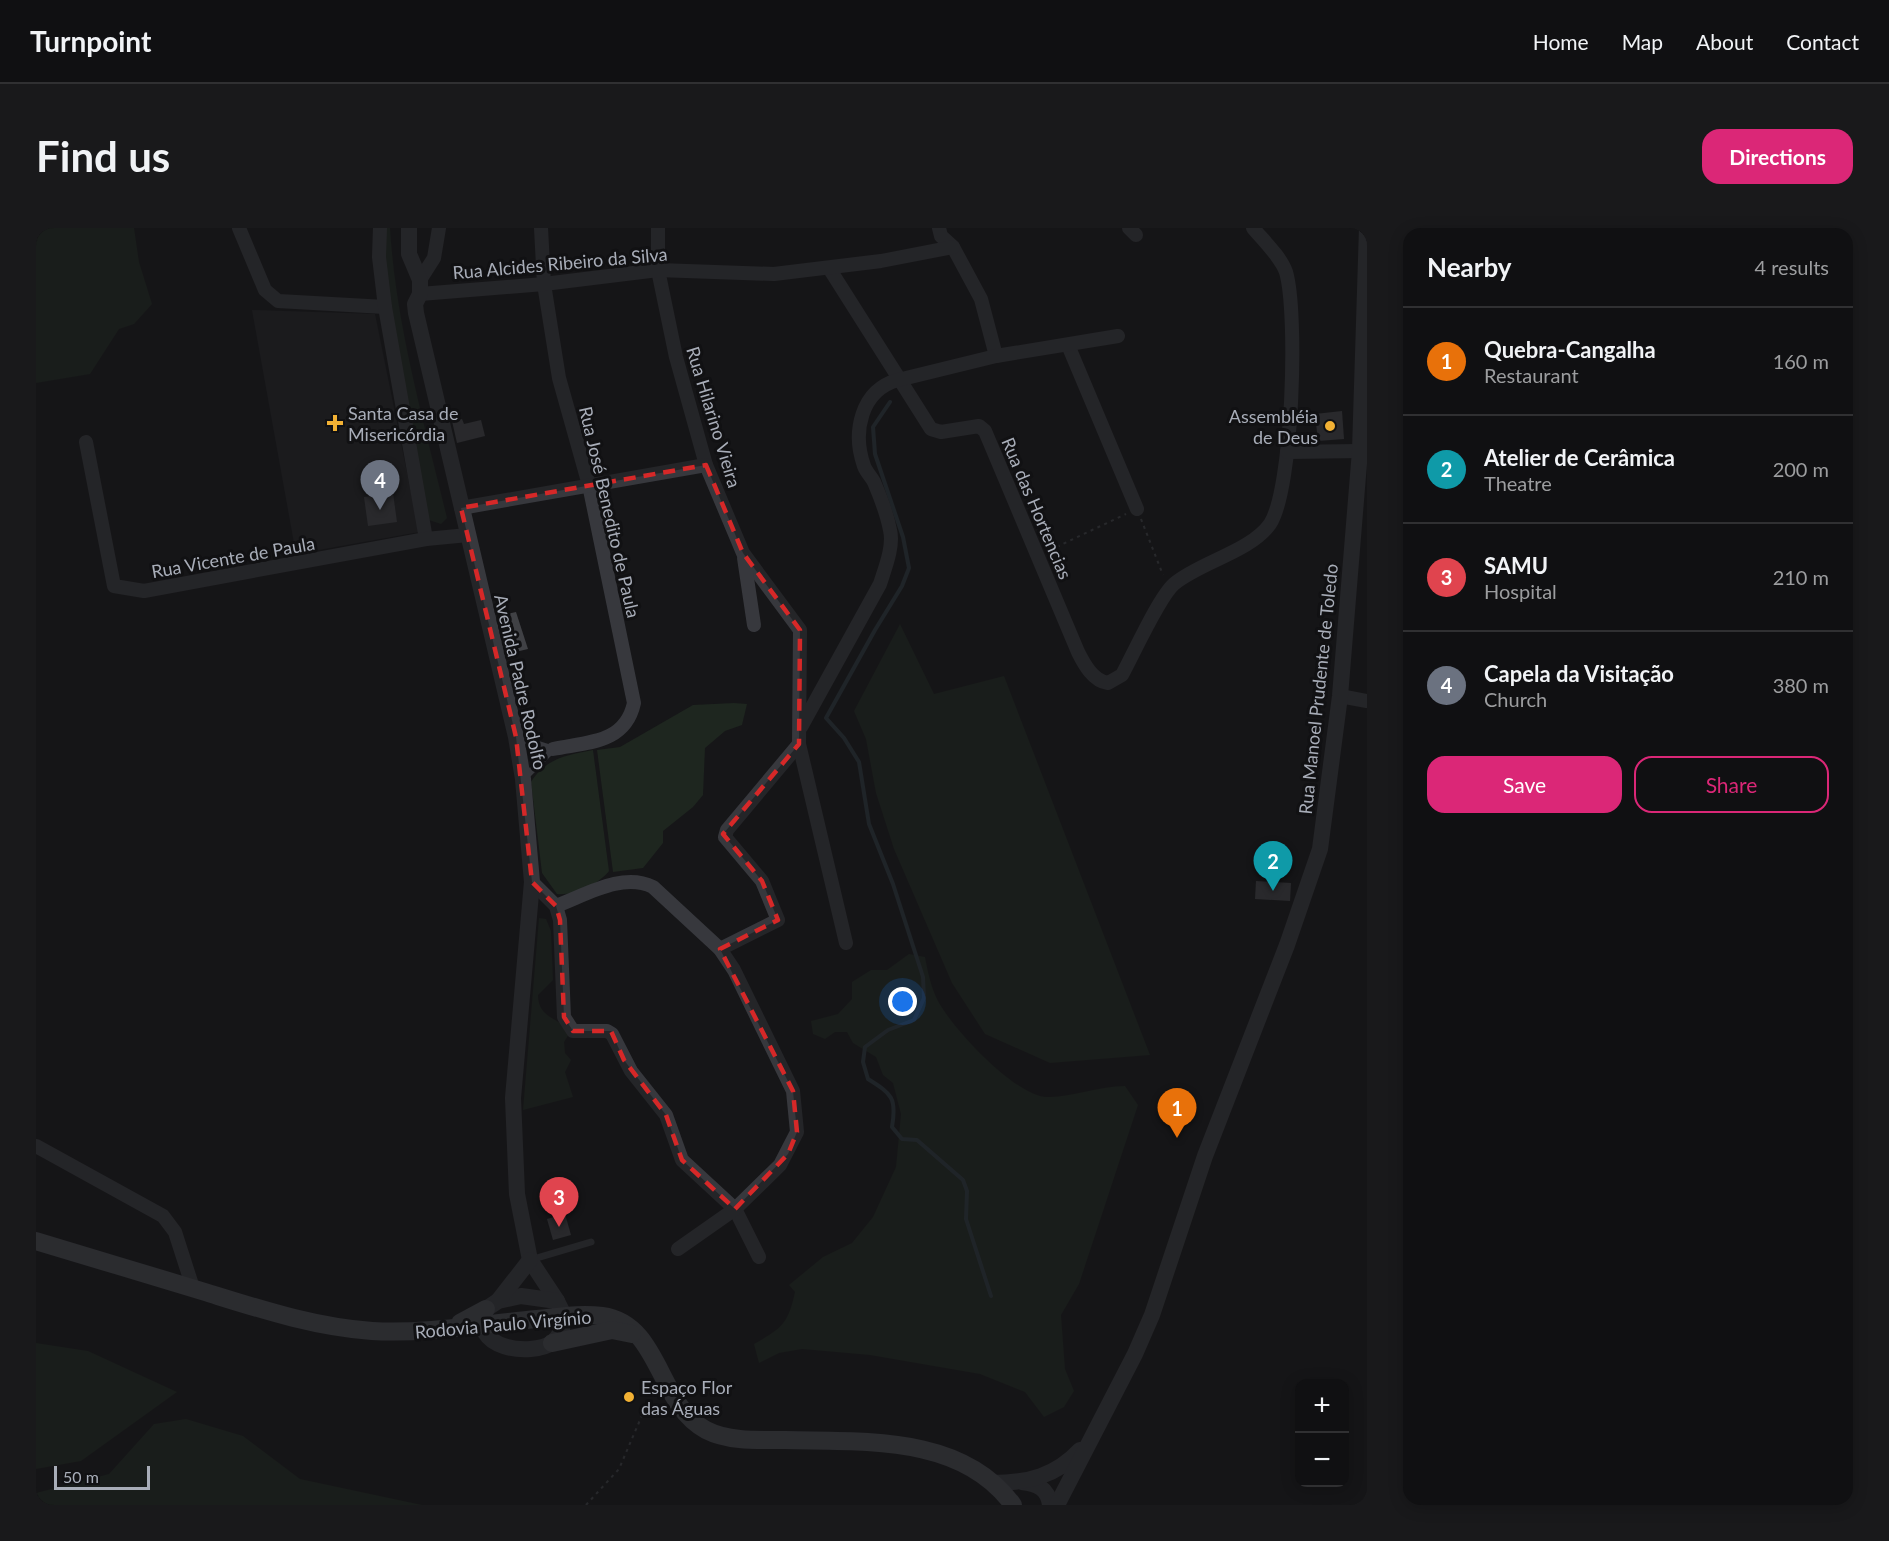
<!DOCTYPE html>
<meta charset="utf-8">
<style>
:root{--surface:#101012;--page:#19191b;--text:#f1f3f6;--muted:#9c9d9f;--line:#303032;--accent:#db2777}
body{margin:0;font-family:Lato,sans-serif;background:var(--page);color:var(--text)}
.controls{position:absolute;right:18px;bottom:18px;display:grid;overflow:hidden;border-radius:12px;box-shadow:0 3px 15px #0003}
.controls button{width:54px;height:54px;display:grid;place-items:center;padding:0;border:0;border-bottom:2px solid var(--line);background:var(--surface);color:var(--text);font:30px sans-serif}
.scale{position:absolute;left:18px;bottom:15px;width:96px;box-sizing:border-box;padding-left:6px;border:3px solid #a8adb8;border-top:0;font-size:16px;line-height:21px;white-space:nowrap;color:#a8adb8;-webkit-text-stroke:4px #111113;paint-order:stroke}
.you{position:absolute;left:867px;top:774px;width:21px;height:21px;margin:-15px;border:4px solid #fff;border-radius:50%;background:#1a73e8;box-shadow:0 0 0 9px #1a73e833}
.badge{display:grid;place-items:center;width:39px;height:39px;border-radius:50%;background:var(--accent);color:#fff;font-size:20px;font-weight:700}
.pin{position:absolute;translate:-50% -50px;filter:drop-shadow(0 2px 3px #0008)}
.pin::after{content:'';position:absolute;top:32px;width:21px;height:18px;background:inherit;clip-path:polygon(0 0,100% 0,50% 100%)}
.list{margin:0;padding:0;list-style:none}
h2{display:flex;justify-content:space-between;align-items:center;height:78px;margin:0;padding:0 24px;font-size:26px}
h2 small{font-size:20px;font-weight:400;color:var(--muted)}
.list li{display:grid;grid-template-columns:39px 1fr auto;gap:18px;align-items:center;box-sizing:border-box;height:108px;padding:0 24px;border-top:2px solid var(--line)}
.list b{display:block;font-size:22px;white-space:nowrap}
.list p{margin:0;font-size:20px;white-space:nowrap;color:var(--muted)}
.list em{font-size:20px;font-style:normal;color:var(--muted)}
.actions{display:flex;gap:12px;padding:18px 24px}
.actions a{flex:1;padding:14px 0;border:2px solid var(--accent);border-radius:18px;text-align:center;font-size:21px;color:var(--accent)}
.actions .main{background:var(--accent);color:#fff}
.map{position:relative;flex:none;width:1331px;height:1277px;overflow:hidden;border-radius:18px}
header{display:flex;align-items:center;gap:36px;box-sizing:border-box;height:84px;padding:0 30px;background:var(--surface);border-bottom:2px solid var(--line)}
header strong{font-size:28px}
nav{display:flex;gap:33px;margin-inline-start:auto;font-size:21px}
.intro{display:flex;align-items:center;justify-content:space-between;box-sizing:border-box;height:144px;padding:0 36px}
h1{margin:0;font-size:42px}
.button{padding:15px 27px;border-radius:18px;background:var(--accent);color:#fff;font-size:21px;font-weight:700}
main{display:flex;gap:36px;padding:0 36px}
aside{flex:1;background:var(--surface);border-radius:18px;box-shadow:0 3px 15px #0003}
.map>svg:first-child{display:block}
</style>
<header>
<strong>Turnpoint</strong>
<nav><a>Home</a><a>Map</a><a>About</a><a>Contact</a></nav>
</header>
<div class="intro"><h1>Find us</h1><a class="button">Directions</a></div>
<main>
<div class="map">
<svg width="1331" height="1277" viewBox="0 0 1331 1277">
<rect width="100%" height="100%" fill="#161618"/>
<path fill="#222225" d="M 216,82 L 339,86 L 383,304 L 260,326 Z"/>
<g fill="#1e261f">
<path d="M 0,0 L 98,0 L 103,34 L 116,76 L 98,96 L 83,101 L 54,146 L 0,155 Z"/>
<path d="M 350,0 L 354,0 C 360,98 388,194 411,290 L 405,296 L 393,292 L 349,42 Z"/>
<path d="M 864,396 L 898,466 L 968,448 L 1114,827 L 1014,835 L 949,806 L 916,755 L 858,621 L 840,565 L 830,511 L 818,483 Z"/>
<path d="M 698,475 L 711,476 L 706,497 L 689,503 L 669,520 L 667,567 L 657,579 L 627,603 L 627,615 L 607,640 L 577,644 L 561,522 L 584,519 L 657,477 Z"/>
<path d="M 557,522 L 573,643 C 563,656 538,668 521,666 L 506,645 L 495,554 C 510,530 531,527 557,522 Z"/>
<path d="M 503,690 L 510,691 L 515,703 L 517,752 L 502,767 C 502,786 516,790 530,798 L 533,806 L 528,814 L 529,825 L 535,832 L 529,844 L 537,869 L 487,882 Z"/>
<path d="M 873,726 L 889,729 C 892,745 895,759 902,773 C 917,801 979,868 1011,869 C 1033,870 1063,858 1089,858 L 1102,877 L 1043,1056 L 1025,1087 L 1029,1141 L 1038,1163 L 1028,1179 L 1008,1189 L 989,1164 L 944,1146 L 834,1127 L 766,1121 L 743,1125 L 723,1135 L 718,1116 C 746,1100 752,1096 759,1064 L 753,1057 L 787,1029 L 816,1015 L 837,989 L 860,939 L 865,886 L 857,855 L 847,847 L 840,829 L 817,815 L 811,804 L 799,804 L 789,811 L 777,806 L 775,793 L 802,786 L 816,771 L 816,754 L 835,742 L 851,742 Z"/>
<path d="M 0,1115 L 52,1123 L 141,1164 L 45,1233 L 0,1241 Z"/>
<path d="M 150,1191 L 207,1208 L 264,1251 L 386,1277 L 0,1277 L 0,1265 L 73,1246 L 118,1196 Z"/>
</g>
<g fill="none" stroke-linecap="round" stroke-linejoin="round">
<path stroke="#2c353c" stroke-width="4" d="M 854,174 L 837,199 L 839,226 L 867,309 L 873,340 L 866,358 L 839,402 L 790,490 L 808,510 L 823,534 L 833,596 L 857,656 L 887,749 L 888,770 L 878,792 L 852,802 L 829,819 L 827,834 L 832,851 C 856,866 861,870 856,899 L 866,911 L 881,912 L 927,952 L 931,963 L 930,991 L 955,1068"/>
</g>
<g fill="#404145">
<path d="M 1306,183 L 1308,211 L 1282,213 L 1279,186 Z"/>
<path d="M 426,191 L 428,196 L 445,192 L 449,208 L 421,215 L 416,193 Z"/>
<path d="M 357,265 L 361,294 L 332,298 L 328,269 Z"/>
<path d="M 480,384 L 492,421 L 471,426 L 462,388 Z"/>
<path d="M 1220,653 L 1255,655 L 1254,673 L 1219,671 Z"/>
<path d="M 529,986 L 535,1007 L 517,1012 L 511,991 Z"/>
</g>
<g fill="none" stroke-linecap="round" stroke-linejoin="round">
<g stroke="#3d3f44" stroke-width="2" stroke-dasharray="3 4.5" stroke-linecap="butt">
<path d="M 1105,291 L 1127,347"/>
<path d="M 1014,322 L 1090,286"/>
<path d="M 550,1277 L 583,1241 L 616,1164"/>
</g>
<g stroke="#37383d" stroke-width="7">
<path d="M 482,510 L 517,521 L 489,549"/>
<path d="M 494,1032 L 555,1014"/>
</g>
<g stroke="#37383d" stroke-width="14">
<path d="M 203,0 L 229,62 L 242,73 L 349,79"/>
<path d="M 344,0 L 343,29 L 349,79 L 390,311"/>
<path d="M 505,0 L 508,56 L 523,150 L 553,257 L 598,475 C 589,516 551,514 517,521"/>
<path d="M 622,0 L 622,42 L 640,129 L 670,237 L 707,325 L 764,402 L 763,516 L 691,602 L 689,609 L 726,653 L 742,692 L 684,721"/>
<path d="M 903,0 L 905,8 L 917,19 L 945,71 L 960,128"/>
<path d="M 1093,0 L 1100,7"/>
<path d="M 793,40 L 895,201 L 905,204 L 943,198 L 949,203 L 1042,424 C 1048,436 1057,453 1072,455 L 1086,447 C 1097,427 1123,369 1138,356 C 1164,334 1214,324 1234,296 C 1257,261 1262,85 1250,44 C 1245,29 1227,12 1217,0"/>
<path d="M 384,52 L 398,30 L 403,0"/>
<path d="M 384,66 L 508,56 L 622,42 L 738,46 L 845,33 L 917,19"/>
<path d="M 1032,117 L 1101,281"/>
<path d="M 50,214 L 78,358 L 108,363 L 390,311 L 432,307"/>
<path d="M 1251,224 L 1324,223"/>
<path d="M 425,280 L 670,237"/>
<path d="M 708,330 L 718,397"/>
<path d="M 1304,468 L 1331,473"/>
<path d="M 765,499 L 844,356 C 849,340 858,318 854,302 C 851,286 844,268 838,254 C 835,248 830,244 828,238 C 816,204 825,162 862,152 L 960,128 L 1082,108"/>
<path d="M 763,516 L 810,715"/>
<path d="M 496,654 L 520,678 L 524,692 L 528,789 L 537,803 L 571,803 L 576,806 L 595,843 L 630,887 L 646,932 L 699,981 L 723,1029"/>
<path d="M 520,678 C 550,667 586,644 617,659 L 684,721 L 698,742 L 757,863 L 761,904 L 744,937 L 699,981 L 642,1021"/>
<path d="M 0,918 L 127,988 L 139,1004 L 157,1060"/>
</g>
<g stroke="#37383d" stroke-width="16">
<path d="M 373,0 L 373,26 L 384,52 L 384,66 L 379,76 L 380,85 L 480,509 L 487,551 L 496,654 L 477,870 L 481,966 L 494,1032 L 521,1073"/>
<path d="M 485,1068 L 521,1073 L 529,1089 C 527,1098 525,1107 517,1114 C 495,1130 431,1120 450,1081 L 462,1073 Z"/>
<path d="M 462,1073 L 494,1032"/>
<path d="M 986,1254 C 1001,1256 1012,1260 1014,1277"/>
<path d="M 956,1255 C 992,1255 1020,1248 1044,1222"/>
<path d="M 1021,1277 L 1099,1126 L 1116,1087 L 1169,928 L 1251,717 L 1284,621 L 1304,468 L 1324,223 L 1331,0"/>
</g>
<g stroke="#45474d" stroke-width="18">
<path d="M 0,1013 C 56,1030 113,1047 169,1064 C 224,1081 278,1099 336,1103 C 392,1106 446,1096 501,1091 C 523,1089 544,1085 566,1088 C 625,1096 621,1176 670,1202 C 693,1214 724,1212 749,1212 C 826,1214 926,1206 977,1277"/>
<path d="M 424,1095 L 450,1081"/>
<path d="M 516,1115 L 576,1102 L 596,1106"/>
</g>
</g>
<path d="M0 0H1331V1277H0ZM 670,237 L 707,325 L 764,402 L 763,516 L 687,606 L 726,653 L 742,692 L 684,721 L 757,863 L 761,904 L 752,926 L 699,981 L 646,932 L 630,887 L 588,832 L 575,803 L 537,803 L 528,789 L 524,692 L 520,678 L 496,654 L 480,509 L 425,280 Z" fill="#161618" fill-opacity=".55" fill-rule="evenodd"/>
<path fill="none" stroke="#d62828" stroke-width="4.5" stroke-dasharray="12 8" stroke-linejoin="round" d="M 670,237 L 707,325 L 764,402 L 763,516 L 687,606 L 726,653 L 742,692 L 684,721 L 757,863 L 761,904 L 752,926 L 699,981 L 646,932 L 630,887 L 588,832 L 575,803 L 537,803 L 528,789 L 524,692 L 520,678 L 496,654 L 480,509 L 425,280 Z"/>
<g fill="#f2b134" stroke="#111113" stroke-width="2">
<path d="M296 186h6v6h6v6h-6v6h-6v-6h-6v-6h6z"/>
<circle cx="1294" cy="198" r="6"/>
<circle cx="593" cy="1169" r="6"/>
</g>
<g text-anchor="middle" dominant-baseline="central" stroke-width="6" stroke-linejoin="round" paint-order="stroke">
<g font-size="18" fill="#a8adb8" stroke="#111113">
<text transform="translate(524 35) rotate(-5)">Rua Alcides Ribeiro da Silva</text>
<text transform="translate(678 189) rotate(73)">Rua Hilarino Vieira</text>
<text transform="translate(1001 280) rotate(67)">Rua das Hortencias</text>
<text transform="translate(574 284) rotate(77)">Rua José Benedito de Paula</text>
<text transform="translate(197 329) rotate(-10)">Rua Vicente de Paula</text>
<text transform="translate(485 454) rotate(77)">Avenida Padre Rodolfo</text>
<text transform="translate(1282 461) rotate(-84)">Rua Manoel Prudente de Toledo</text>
<text transform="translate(467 1096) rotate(-5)">Rodovia Paulo Virgínio</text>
</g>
<g font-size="18" fill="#a8adb8" stroke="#111113" text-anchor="start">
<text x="312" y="185">Santa Casa de<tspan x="312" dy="21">Misericórdia</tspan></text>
<text x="1282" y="188" text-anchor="end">Assembléia<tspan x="1282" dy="21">de Deus</tspan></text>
<text x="605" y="1159">Espaço Flor<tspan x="605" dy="21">das Águas</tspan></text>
</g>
</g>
</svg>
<div class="controls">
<button>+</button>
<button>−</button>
</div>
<div class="scale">50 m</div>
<div class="you"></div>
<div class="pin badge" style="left:1141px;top:910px;background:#e8710a">1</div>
<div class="pin badge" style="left:1237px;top:663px;background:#0f9aa8">2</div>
<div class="pin badge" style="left:523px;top:999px;background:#e0444e">3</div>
<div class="pin badge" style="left:344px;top:282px;background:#6b7280">4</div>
</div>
<aside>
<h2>Nearby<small>4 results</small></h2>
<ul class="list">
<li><span class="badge" style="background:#e8710a">1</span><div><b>Quebra-Cangalha</b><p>Restaurant</p></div><em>160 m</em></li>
<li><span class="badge" style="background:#0f9aa8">2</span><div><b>Atelier de Cerâmica</b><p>Theatre</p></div><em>200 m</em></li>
<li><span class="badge" style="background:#e0444e">3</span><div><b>SAMU</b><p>Hospital</p></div><em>210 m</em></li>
<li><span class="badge" style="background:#6b7280">4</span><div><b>Capela da Visitação</b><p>Church</p></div><em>380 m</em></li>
</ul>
<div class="actions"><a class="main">Save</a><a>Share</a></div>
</aside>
</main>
